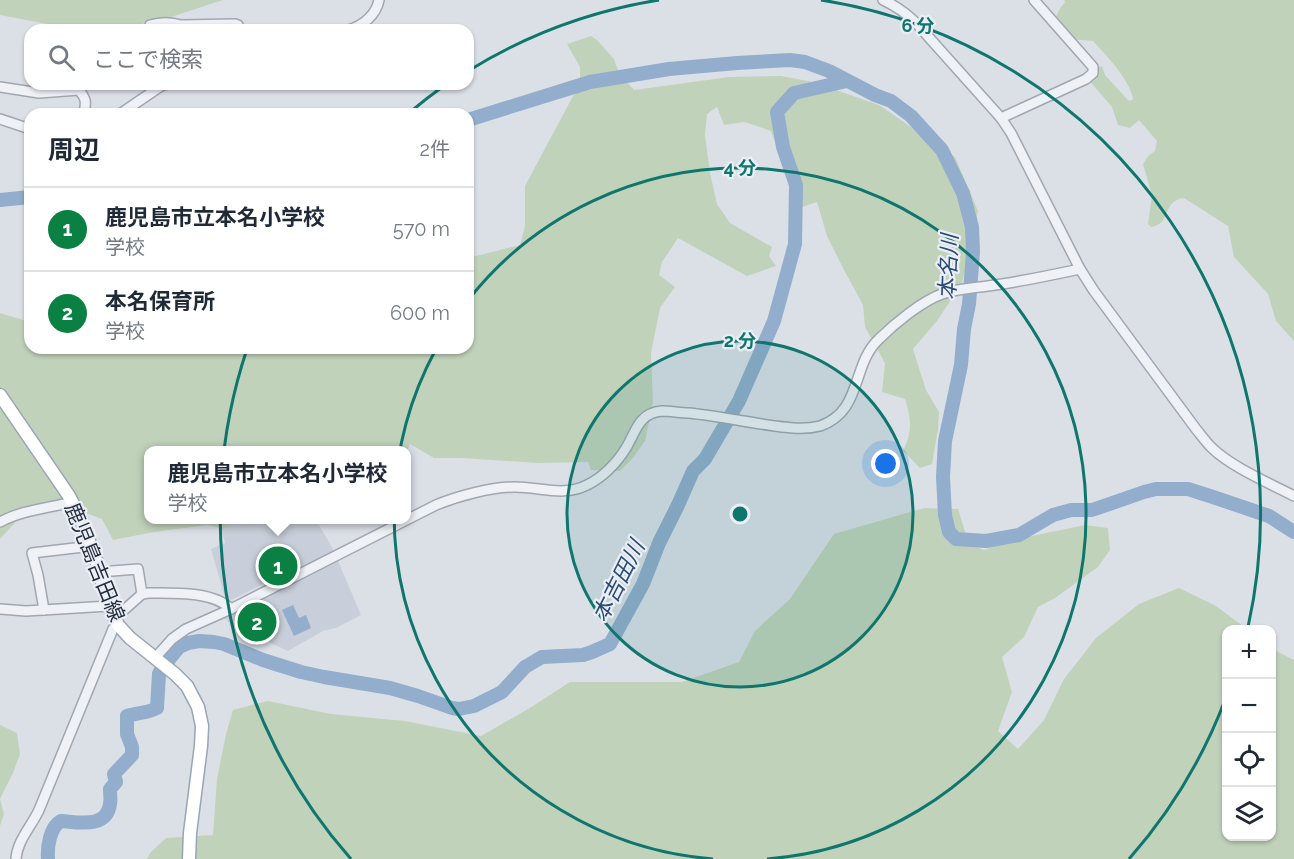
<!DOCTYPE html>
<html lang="ja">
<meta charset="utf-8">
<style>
:root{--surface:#fff;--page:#f6f6f7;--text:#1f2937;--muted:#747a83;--line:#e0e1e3;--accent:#0b8043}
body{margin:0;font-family:Raleway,"Noto Sans JP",sans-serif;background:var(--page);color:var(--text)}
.controls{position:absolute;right:18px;bottom:18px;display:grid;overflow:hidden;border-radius:12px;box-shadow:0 2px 4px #0004}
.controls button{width:54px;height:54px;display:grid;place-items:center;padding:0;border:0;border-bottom:2px solid var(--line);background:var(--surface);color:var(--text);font:30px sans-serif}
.you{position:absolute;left:886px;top:464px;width:21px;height:21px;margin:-15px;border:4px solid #fff;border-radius:50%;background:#1a73e8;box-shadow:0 0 0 9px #1a73e833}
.badge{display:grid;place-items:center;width:39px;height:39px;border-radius:50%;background:var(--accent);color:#fff;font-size:20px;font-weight:700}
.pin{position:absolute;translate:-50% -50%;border:3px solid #fff;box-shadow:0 2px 6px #0006}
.popup{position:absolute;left:144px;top:446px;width:267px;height:78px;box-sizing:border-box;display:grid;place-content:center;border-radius:12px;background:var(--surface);filter:drop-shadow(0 2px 4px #0005);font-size:20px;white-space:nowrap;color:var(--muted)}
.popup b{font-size:22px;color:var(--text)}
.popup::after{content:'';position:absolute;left:50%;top:100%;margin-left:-12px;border:12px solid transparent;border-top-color:var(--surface)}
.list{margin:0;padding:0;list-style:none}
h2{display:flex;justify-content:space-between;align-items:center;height:78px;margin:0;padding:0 24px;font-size:26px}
h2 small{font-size:20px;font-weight:400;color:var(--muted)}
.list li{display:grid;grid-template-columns:39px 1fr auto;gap:18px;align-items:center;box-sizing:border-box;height:84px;padding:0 24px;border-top:2px solid var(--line)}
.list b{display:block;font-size:22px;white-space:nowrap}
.list p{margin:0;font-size:20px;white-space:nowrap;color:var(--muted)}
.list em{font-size:20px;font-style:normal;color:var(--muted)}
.icon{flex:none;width:33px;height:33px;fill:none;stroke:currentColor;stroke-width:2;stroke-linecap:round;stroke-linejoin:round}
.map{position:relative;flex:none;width:1294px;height:859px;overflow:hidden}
.search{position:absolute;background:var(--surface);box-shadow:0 2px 4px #0004;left:24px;top:24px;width:450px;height:66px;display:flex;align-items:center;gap:15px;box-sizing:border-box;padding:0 21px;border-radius:18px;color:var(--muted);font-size:22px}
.panel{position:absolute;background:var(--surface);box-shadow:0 2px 4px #0004;left:24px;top:108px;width:450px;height:246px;border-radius:18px}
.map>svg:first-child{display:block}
</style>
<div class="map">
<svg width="1294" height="859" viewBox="0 0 1294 859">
<rect width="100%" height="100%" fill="#dbe0e7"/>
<path fill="#c9cfda" d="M 225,520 L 316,520 L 333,549 L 361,615 L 336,628 L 323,631 L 288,651 L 238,628 L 222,617 L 270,593 L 265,583 L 231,600 L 225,598 L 211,549 L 225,543 L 220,522 Z"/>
<g fill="#c1d2bb">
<path d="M 0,0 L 223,0 L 165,19 L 112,30 L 79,30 L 0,15 Z"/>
<path d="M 1064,0 L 1294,0 L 1294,341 L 1276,321 L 1268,294 L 1234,257 L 1228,226 L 1184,198 C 1161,201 1172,224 1151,227 L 1148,224 L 1152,195 L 1143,164 L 1148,156 L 1155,151 L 1157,141 L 1139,120 L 1130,128 L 1118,125 L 1112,107 L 1088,79 L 1097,68 L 1102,66 L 1105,75 L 1127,99 L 1130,101 L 1133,99 C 1130,80 1106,55 1093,41 L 1070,39 L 1055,19 L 1059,10 L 1065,2 Z"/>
<path d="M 591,36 L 597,40 L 614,59 L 619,73 L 634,90 L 729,77 L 781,76 L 813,82 L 879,105 L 955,157 L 978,211 L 962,283 L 937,321 L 913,349 L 926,390 L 939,412 L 938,429 L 932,464 L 920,468 L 903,451 C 913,430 911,419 905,399 L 882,392 L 885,363 L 865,327 L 863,305 L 844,270 L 827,236 L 817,202 L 790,211 L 790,183 L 771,131 L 745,122 L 724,125 L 717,107 L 707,114 L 705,135 L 710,173 L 717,204 L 730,223 L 772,247 L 769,256 L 776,266 L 747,276 L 678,238 L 662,262 L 659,275 L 675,287 L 660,308 L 651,353 L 653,403 L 645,441 L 632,459 L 620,471 L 591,470 L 588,462 L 538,463 L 462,458 L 434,458 L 410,444 L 407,451 L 149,450 L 149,520 L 234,520 L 224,529 L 208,525 L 154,532 L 113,540 L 102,519 L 64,505 L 21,516 L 0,539 L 0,313 L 30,322 L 30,348 L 468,348 L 468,258 L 520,245 L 525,226 L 525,186 L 580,83 L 580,67 L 567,44 Z"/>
<path d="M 924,508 L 958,509 L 969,544 L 984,550 L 1012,540 L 1085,525 L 1108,528 L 1110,550 L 1098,567 L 1055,598 L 1038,607 L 1024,637 L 1002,657 L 1012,692 L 998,731 L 1018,749 L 1044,720 L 1064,679 L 1096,638 L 1139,604 L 1179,588 L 1216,606 L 1247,629 L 1226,630 L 1226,836 L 1272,836 L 1272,649 L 1294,660 L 1294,859 L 147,859 L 150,853 L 166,838 L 213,835 L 217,779 L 226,734 L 233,710 L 268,701 L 331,714 L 405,721 L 481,736 L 533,706 L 570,682 L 682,682 L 739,662 L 755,631 L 790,599 L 834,534 Z"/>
<path d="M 0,725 L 17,733 L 20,754 L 13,773 L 0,799 L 4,814 L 0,826 Z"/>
</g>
<path fill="#92aecc" d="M 293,605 L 299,618 L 306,615 L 311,628 L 294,636 L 282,610 Z"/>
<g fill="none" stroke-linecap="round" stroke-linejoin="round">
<g stroke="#92aecc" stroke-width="14">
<path d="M 468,120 L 590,82 L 669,69 L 737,63 L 790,60 L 805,62 L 829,71 L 875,95 L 891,101 L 911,116 L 942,150 L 963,193 L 972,227 L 973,252 L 969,304 L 964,329 L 961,365 L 945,441 L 943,477 L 945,515 L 949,532 L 956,539 L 986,541 L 1019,535 L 1053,515 L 1071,510 L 1092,510 L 1144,492 L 1156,489 L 1188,489 L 1210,496 L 1269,516 L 1294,532"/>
<path d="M 0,200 L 30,197"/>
<path d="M 48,859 C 47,847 50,827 61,821 C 78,822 107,829 110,804 C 111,799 110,794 110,789 L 116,782 L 114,774 L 132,755 L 132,747 L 127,734 L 127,716 C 137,713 148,713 157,708 L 159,674 L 162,668 L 179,647 L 188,643 L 199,641 L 214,642 L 224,644 L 263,660 L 301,672 L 324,677 L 390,688 L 418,696 L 452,708 L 459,709 L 474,706 L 502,692 L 525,667 L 542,657 L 583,655 L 592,652 L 610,644 L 643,584 L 659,543 L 678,505 L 693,471 L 705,459 L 739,401 L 774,321 L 795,244 L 796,185 L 783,147 L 777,112 L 794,93 L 847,81"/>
</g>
<g stroke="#a0a7b1" stroke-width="12">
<g id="minor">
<path d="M 883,0 C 896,6 906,13 916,23 L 1001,118 L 1011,133 L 1080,269 L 1094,291 L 1196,429 C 1201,435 1206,442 1211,447 C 1231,467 1269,483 1294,496"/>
<path d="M 150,25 C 160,22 171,22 181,25 L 235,24 L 238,25 L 240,30"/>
<path d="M 348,30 C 363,26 376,15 379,0"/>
<path d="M 0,87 L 39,93 L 79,90 C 87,100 86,102 84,114"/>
<path d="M 120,114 L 161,86 L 167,84"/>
<path d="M 1001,118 L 1086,79 L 1093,73 L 1093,67 L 1034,0"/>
<path d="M 0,119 L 30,129"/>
<path d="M 0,522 C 22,510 48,508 72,502"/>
<path d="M 99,572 L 138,569 L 142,594"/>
<path d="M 0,609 L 26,611 L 109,606"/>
<path d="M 44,610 L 38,575 L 32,553 L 92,546"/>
<path d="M 115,618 L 142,594 L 149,593 C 173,593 213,591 231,609"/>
<path d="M 155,658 L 172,639 L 186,629 L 231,609 L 436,505 C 458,496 491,487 515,487 C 540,487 564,497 587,485 C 602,478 617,463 626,448 C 636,432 638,413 662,411 C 671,411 680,413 689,413 C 718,416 746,422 775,426 C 790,428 805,430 820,426 C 863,411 851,365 879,339 C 894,324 922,301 942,294 C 959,288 977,288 995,285 C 1024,281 1052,275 1080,269"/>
<path d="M 16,859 C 17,841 31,827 39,810 L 113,629 L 118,625"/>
</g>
</g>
<g stroke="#99a4b4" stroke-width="15">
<path id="major" d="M 0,395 L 69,496 L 81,519 L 96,560 L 109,606 L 118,625 L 130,638 L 175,674 L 187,686 L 198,707 L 202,726 L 201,746 L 190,833 L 189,859"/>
</g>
<use href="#minor" stroke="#eef1f5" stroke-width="9"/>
<use href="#major" stroke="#fff" stroke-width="12"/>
</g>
<circle cx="740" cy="514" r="173" fill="#0f766e" fill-opacity=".12"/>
<g fill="none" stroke="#0f766e" stroke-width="3">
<circle cx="740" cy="514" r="173"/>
<path d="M713 859A346 346 0 0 1 436 349M469 299A346 346 0 1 1 767 859"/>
<path d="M1225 700A520 520 0 0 1 1129 859M351 859A520 520 0 0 1 247 349M409 113A520 520 0 0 1 445 85M468 71A520 520 0 0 1 659 0M821 0A520 520 0 0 1 1248 627"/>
</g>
<g text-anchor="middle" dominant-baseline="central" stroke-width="4.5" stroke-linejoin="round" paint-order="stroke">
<g font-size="21" fill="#242e3f" stroke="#ebeff5">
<text transform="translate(95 562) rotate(68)">鹿児島吉田線</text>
</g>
<g font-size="22" font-style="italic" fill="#2a4c76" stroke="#ebeff5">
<text transform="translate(948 267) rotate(-88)">本名川</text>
<text transform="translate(618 581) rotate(-63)">本吉田川</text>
</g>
</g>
<circle cx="740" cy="514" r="9" fill="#0f766e" stroke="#ebeff5" stroke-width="3"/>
<g font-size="18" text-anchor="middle" font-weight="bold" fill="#0f766e" stroke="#ebeff5" stroke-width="4.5" stroke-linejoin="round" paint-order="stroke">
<text x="918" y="32">6 分</text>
<text x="740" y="174">4 分</text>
<text x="740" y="347">2 分</text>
</g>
</svg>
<div class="controls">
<button>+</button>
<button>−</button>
<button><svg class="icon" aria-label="locate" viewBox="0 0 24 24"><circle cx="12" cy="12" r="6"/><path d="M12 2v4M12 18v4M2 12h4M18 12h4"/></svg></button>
<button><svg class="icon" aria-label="layers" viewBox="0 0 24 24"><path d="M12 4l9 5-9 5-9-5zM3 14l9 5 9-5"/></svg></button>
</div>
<div class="you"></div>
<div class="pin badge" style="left:278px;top:566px">1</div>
<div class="popup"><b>鹿児島市立本名小学校</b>学校</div>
<div class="pin badge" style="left:257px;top:622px">2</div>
<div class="search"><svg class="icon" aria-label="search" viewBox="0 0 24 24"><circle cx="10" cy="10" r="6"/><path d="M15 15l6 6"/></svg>ここで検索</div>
<section class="panel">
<h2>周辺<small>2件</small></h2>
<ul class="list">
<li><span class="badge">1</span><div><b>鹿児島市立本名小学校</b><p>学校</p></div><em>570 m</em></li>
<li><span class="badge">2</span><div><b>本名保育所</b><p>学校</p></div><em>600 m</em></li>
</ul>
</section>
</div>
